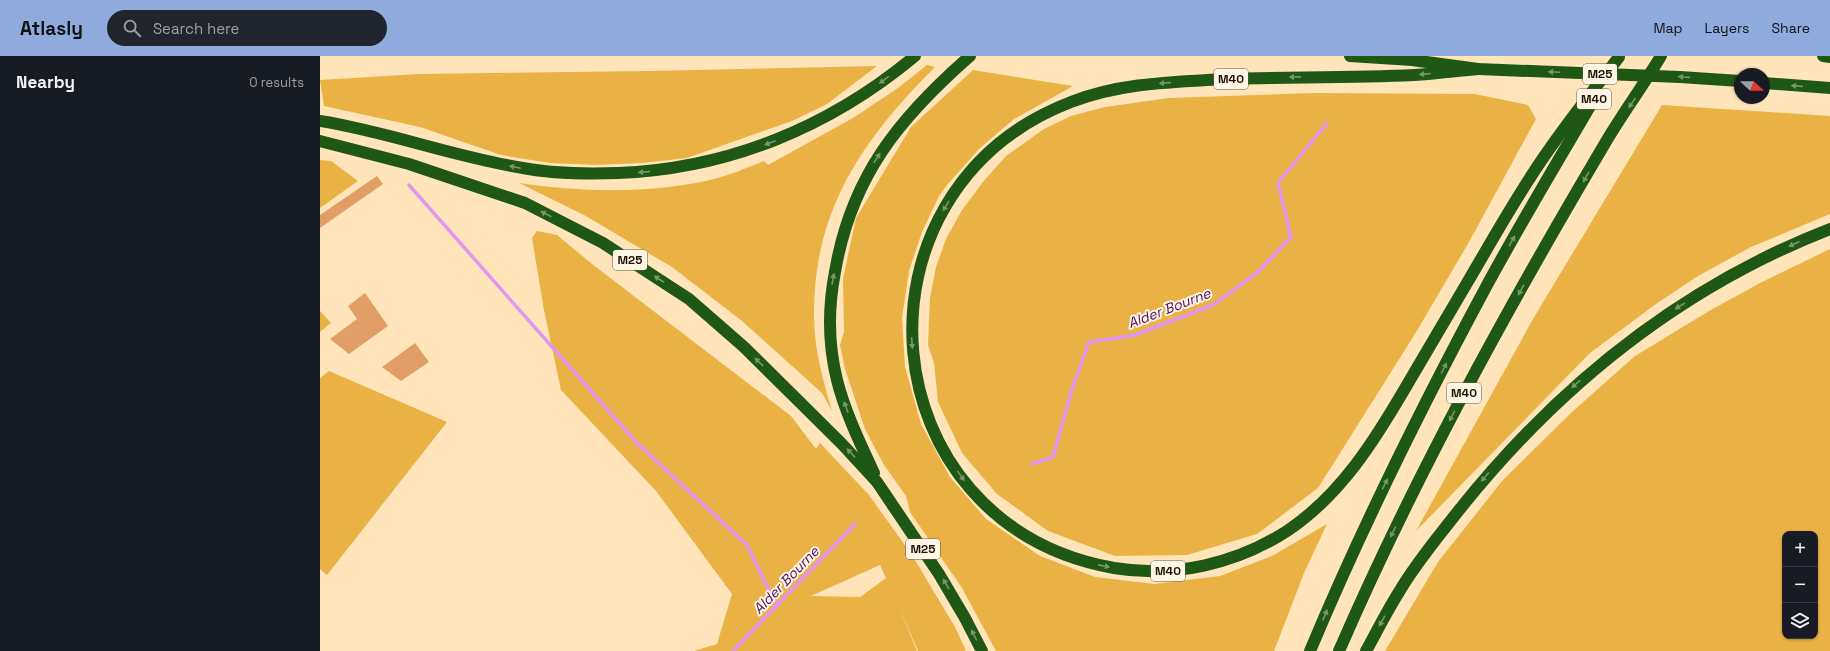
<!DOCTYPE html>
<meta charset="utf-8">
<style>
:root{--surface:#171b24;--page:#20242c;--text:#f1f3f6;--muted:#9ea1a6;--line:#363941;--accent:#8fabde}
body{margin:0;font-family:"Space Grotesk",sans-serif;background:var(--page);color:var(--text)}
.controls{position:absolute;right:12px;bottom:12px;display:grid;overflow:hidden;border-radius:8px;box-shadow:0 1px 3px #0004}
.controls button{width:36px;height:36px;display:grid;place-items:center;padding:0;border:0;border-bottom:1px solid var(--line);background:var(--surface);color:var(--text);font:20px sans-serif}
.compass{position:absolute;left:1414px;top:12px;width:36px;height:36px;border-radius:50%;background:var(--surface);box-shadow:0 1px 3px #0004;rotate:112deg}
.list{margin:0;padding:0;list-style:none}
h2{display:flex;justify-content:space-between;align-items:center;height:52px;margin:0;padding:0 16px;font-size:17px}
h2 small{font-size:13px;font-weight:400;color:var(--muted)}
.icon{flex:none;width:22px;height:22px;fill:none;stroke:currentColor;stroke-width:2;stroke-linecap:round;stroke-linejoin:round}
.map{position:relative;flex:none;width:1510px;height:595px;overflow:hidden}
header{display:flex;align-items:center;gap:24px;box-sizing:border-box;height:56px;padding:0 20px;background:var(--accent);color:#111}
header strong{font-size:19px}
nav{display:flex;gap:22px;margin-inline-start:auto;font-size:14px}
.search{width:280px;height:36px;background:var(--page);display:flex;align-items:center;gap:10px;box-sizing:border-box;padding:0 14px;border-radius:22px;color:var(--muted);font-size:15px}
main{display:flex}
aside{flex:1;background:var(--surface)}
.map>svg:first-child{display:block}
</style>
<header>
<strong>Atlasly</strong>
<div class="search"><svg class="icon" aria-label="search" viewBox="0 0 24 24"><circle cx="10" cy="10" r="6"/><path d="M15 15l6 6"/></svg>Search here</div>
<nav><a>Map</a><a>Layers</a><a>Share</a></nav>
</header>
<main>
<aside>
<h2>Nearby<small>0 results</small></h2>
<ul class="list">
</ul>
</aside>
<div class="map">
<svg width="1510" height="595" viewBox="0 0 1510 595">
<rect width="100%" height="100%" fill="#ffe5b9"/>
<g fill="#eab245" fill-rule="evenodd">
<path d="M 607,9 L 615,11 C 543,83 493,154 494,260 C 494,292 503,325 512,355 L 502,337 L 422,265 L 352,211 L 264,159 L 199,127 C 260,136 329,138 390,124 C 408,120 426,112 444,105 L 448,109 L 533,62 L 578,32 Z"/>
<path d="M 557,10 L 507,48 L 472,65 L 367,102 L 322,107 L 276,109 L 230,107 L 181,99 L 100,71 L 4,50 L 0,24 L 99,18 L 330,15 Z"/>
<path d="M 653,14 L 753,30 L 694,63 L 660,92 L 627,129 L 619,140 L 602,176 L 589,215 L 582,262 L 585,311 L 601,368 L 630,421 L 666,463 L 720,500 L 775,521 L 834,528 L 900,520 L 952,500 L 1007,468 L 984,517 L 954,595 L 676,595 L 642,532 L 590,456 L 586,440 L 564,409 L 545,373 L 525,313 L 520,289 L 524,276 L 523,223 L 536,162 L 591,71 Z"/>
<path d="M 994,37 L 1155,38 L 1208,49 L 1216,63 L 1149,186 L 1095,278 L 998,432 L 937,478 L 867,499 L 795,500 L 728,475 L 677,438 L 642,397 L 618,346 L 614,307 L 608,289 L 610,242 L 616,211 L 626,183 L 642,154 L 663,126 L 686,100 L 724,73 L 751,60 L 785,51 L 849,42 Z"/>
<path d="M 1342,49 L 1510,60 L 1510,158 L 1431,191 L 1378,220 L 1336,248 L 1270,297 L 1096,475 L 1213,263 Z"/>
<path d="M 0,104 L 11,105 L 38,125 L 0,152 Z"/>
<path d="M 217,175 L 237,179 L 272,208 L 471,360 L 496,393 L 500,387 L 549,439 L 592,499 L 635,571 L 646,595 L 598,595 L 578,549 L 597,595 L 374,595 L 397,588 L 412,538 L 336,435 L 241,334 L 224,254 L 212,182 ZM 560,509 L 566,522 L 540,541 L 491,540 Z"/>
<path d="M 1510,193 L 1510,595 L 1065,595 L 1118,506 L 1182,425 L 1252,356 L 1315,300 L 1389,255 L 1440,227 ZM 1465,478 L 1495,478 L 1495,580 L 1465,580 Z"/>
<path d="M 0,255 L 11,267 L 0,276 Z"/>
<path d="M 9,315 L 127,366 L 7,519 L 0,513 L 0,322 Z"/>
</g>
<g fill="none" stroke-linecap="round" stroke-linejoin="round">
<g stroke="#e096ef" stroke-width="3.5">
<path d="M 89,129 L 317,387 L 427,489 L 457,551"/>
<path d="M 712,408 L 733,401 L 752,333 L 769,286 L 815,279 L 893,249 L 938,216 L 971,181 L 958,127 L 1007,67"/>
<path d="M 413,595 L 535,468"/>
</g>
</g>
<g fill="#e19f67">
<path d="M 57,120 L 63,128 L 0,172 L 0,159 Z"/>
<path d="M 45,237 L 68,270 L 29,298 L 10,283 L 37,263 L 28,250 Z"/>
<path d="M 95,287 L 109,306 L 81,325 L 62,311 Z"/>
</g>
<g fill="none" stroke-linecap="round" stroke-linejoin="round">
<g stroke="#1e5814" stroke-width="12">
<path d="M 1030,0 L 1092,4 L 1158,13 L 1360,21 L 1420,25"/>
<path d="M 1503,0 L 1510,1"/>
<path d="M 1158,13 C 1136,15 1115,18 1094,19 C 1031,22 967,21 903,23 C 852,26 799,27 751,46 C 520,135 547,468 794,512 C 854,522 916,508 967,475 C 1021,439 1055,384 1087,329 C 1107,295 1127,261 1147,227 C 1173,183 1198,137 1228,95 C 1250,63 1275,32 1299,1"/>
<path d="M 1444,27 L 1510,32"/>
<path d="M 0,65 C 69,76 134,101 203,112 C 234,118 266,118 298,117 C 408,113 510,71 595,0"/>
<path d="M 0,85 L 89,108 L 205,147 L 283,187 L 369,243 L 424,291 L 522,388 L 557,426 L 619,518 L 645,562 L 662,595"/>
<path d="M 554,417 C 540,387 525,356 517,324 C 508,288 508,252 515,216 C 531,121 579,62 650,0"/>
<path d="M 990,595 C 1042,471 1102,350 1166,231 C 1200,168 1237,107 1273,45"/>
<path d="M 1019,595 C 1095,420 1187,253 1284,89 C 1302,58 1323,30 1341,0"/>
<path d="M 1046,595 C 1057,575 1067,555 1079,536 C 1094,510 1113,487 1132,463 C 1233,334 1356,233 1510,173"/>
</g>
</g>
<defs><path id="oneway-solid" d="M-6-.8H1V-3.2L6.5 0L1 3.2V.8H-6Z"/></defs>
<g fill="#789768">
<use href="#oneway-solid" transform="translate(1234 16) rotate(-178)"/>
<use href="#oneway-solid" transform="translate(1105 18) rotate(175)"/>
<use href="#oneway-solid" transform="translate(975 21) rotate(179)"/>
<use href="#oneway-solid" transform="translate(1364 21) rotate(-176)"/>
<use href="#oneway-solid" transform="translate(564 24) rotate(144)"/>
<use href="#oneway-solid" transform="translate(845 27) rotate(175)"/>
<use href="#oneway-solid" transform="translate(1477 30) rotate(-175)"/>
<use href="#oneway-solid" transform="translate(1312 47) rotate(124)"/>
<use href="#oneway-solid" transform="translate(450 87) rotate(159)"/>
<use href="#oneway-solid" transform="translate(557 102) rotate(-57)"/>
<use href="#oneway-solid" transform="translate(195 111) rotate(-168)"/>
<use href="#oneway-solid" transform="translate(324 116) rotate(175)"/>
<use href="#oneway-solid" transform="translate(1266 121) rotate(120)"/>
<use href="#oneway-solid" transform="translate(626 150) rotate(121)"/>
<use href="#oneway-solid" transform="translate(226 158) rotate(-153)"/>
<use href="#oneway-solid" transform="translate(1192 185) rotate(-60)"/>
<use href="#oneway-solid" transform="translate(1474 188) rotate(155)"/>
<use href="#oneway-solid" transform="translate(339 223) rotate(-147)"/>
<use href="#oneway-solid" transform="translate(513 223) rotate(-80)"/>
<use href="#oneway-solid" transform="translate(1201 234) rotate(119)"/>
<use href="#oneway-solid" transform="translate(1360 250) rotate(148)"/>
<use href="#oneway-solid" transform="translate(592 287) rotate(86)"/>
<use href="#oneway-solid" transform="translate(439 306) rotate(-136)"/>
<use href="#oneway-solid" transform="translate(1124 312) rotate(-63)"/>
<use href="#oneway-solid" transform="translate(1256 328) rotate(138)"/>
<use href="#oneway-solid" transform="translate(526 351) rotate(-111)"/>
<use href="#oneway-solid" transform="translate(1132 360) rotate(118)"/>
<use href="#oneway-solid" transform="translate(531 397) rotate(-133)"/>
<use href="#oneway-solid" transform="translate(641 420) rotate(54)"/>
<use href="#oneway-solid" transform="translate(1165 421) rotate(131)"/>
<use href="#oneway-solid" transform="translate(1065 428) rotate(-63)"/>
<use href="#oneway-solid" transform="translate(1073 476) rotate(116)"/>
<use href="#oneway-solid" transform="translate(784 510) rotate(11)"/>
<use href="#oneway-solid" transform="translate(626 528) rotate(-120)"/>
<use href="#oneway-solid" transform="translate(1005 559) rotate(-67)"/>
<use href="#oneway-solid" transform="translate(1062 565) rotate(119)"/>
<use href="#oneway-solid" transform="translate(654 579) rotate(-117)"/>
</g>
<g text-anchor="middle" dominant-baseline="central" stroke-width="4" stroke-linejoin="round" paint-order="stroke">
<g fill="#fef5e6" stroke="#635845" stroke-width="1">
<rect x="1263" y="8" width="34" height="20" rx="3"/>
<rect x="894" y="13" width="34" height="20" rx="3"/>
<rect x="1257" y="33" width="34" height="20" rx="3"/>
<rect x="293" y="194" width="34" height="20" rx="3"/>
<rect x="1127" y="327" width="34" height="20" rx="3"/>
<rect x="586" y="483" width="34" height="20" rx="3"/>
<rect x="831" y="505" width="34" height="20" rx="3"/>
</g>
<g font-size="12" font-weight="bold" fill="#211500">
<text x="1280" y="18">M25</text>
<text x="911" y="23">M40</text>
<text x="1274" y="43">M40</text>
<text x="310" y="204">M25</text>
<text x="1144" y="337">M40</text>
<text x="603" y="493">M25</text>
<text x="848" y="515">M40</text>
</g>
<g font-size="14" font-style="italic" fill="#500a5c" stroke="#fef5e6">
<text transform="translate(849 252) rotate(-21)">Alder Bourne</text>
<text transform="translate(466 524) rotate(-46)">Alder Bourne</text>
</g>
</g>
</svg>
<div class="controls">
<button>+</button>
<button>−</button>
<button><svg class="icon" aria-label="layers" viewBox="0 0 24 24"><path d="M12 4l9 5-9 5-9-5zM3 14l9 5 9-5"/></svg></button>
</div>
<svg class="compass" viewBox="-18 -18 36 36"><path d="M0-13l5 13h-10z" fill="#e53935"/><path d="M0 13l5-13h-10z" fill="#9ea1a6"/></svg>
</div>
</main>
